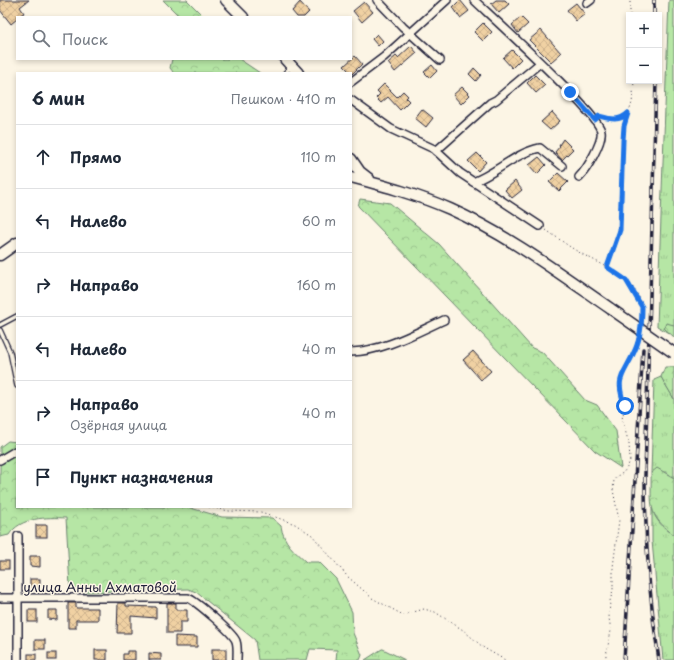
<!DOCTYPE html>
<html lang="ru">
<meta charset="utf-8">
<style>
:root{--surface:#fff;--page:#f6f6f7;--text:#1f2937;--muted:#747a83;--line:#e0e1e3}
body{margin:0;font-family:"Playpen Sans",sans-serif;background:var(--page);color:var(--text)}
.controls{position:absolute;right:12px;top:12px;display:grid;overflow:hidden;border-radius:0px;box-shadow:0 2px 6px #0003}
.controls button{width:36px;height:36px;display:grid;place-items:center;padding:0;border:0;border-bottom:1px solid var(--line);background:var(--surface);color:var(--text);font:20px sans-serif}
.stop{position:absolute;width:12px;height:12px;margin:-9px;border:3px solid #1a73e8;border-radius:50%;background:#fff}
.stop.end{background:#1a73e8;border-color:#fff;box-shadow:0 1px 4px #0008}
.list{margin:0;padding:0;list-style:none}
h2{display:flex;justify-content:space-between;align-items:center;height:52px;margin:0;padding:0 16px;font-size:17px}
h2 small{font-size:13px;font-weight:400;color:var(--muted)}
.list li{display:grid;grid-template-columns:26px 1fr auto;gap:12px;align-items:center;box-sizing:border-box;height:64px;padding:0 16px;border-top:1px solid var(--line)}
.list b{display:block;font-size:15px;white-space:nowrap}
.list p{margin:0;font-size:13px;white-space:nowrap;color:var(--muted)}
.list em{font-size:13px;font-style:normal;color:var(--muted)}
.icon{flex:none;width:22px;height:22px;fill:none;stroke:currentColor;stroke-width:2;stroke-linecap:round;stroke-linejoin:round}
.map{position:relative;flex:none;width:674px;height:660px;overflow:hidden}
.search{position:absolute;background:var(--surface);box-shadow:0 2px 6px #0003;left:16px;top:16px;width:336px;height:44px;display:flex;align-items:center;gap:10px;box-sizing:border-box;padding:0 14px;border-radius:0px;color:var(--muted);font-size:15px}
.panel{position:absolute;background:var(--surface);box-shadow:0 2px 6px #0003;left:16px;top:72px;width:336px;height:436px;border-radius:0px}
.map>svg:first-child{display:block}
</style>
<div class="map">
<svg width="674" height="660" viewBox="0 0 674 660">
<defs>
<pattern id="grass-tufts" width="24" height="20" patternUnits="userSpaceOnUse"><rect width="24" height="20" fill="#b6e6a5"/><path d="M3 7l-1-3M5 7V3M7 7l1-3M15 17l-1-3M17 17v-4M19 17l1-3" fill="none" stroke="#9cc58f"/></pattern>
<pattern id="forest-crowns" width="20" height="18" patternUnits="userSpaceOnUse"><rect width="20" height="18" fill="#b6e6a5"/><path d="M2 6a3 3 0 1 1 6 0M12 15a3 3 0 1 1 6 0" fill="none" stroke="#9cc58f"/></pattern>
<pattern id="building-cross-hatch" width="8" height="8" patternUnits="userSpaceOnUse"><rect width="8" height="8" fill="#f0d1a3"/><path d="M0 0l8 8M0 8l8-8" fill="none" stroke="#ceb38d"/></pattern>
</defs>
<rect width="100%" height="100%" fill="#fcf5e5"/>
<filter id="ink" filterUnits="userSpaceOnUse"><feTurbulence type="fractalNoise" baseFrequency=".025" numOctaves="2"/><feDisplacementMap in="SourceGraphic" scale="8" xChannelSelector="R" yChannelSelector="G"/><feConvolveMatrix kernelMatrix="1 2 1 2 8 2 1 2 1" color-interpolation-filters="sRGB"/></filter>
<g filter="url(#ink)">
<g fill="url(#grass-tufts)" stroke="#6c8470">
<path d="M 669,0 L 674,0 L 674,325 L 664,328 L 670,334 L 657,326 Z"/>
<path d="M 661,377 L 674,399 L 674,478 L 666,472 L 651,473 L 654,380 Z"/>
<path d="M 652,508 C 656,522 663,527 674,535 L 674,660 L 663,660 L 652,541 Z"/>
<path d="M 382,649 L 383,649 L 405,660 L 365,660 Z"/>
</g>
<g fill="url(#forest-crowns)" stroke="#6c8470">
<path d="M 163,0 L 187,0 L 204,17 L 180,17 Z"/>
<path d="M 172,59 L 239,59 L 260,73 L 174,73 L 170,68 Z"/>
<path d="M 360,199 L 390,203 L 439,244 L 532,348 L 542,352 L 585,400 L 597,405 L 616,431 L 621,468 L 595,451 L 358,206 Z"/>
<path d="M 666,323 L 674,325 L 674,337 L 664,328 Z"/>
<path d="M 665,367 L 674,367 L 674,399 L 661,377 Z"/>
<path d="M 8,441 L 17,442 L 17,507 L 187,507 L 222,517 L 272,518 L 281,526 C 283,542 295,552 306,562 L 319,562 L 336,579 L 352,612 L 353,633 L 362,655 L 360,660 L 336,660 L 337,650 L 310,649 L 307,660 L 258,660 L 255,640 L 196,592 L 188,589 L 84,592 L 70,587 L 66,518 C 47,517 20,517 9,535 L 0,537 L 0,447 Z"/>
<path d="M 657,468 L 674,478 L 674,535 C 646,514 652,505 651,473 Z"/>
</g>
<g fill="url(#building-cross-hatch)" stroke="#22223b">
<path d="M 0,0 L 29,0 L 20,7 L 24,13 L 17,17 L 17,19 L 11,24 L 0,10 Z"/>
<path d="M 460,0 L 469,11 L 460,18 L 453,7 Z"/>
<path d="M 496,0 L 505,0 L 509,4 L 499,13 L 491,4 Z"/>
<path d="M 300,2 L 309,12 L 304,17 L 297,17 L 292,11 Z"/>
<path d="M 364,2 L 373,12 L 362,22 L 353,11 Z"/>
<path d="M 576,3 L 585,14 L 576,21 L 567,10 Z"/>
<path d="M 521,17 L 528,24 L 518,33 L 512,25 Z"/>
<path d="M 483,23 L 492,32 L 483,41 L 474,32 Z"/>
<path d="M 541,30 L 561,53 L 551,62 L 529,40 Z"/>
<path d="M 377,34 L 383,41 L 378,46 L 372,39 Z"/>
<path d="M 411,46 L 417,53 L 395,72 L 388,63 L 396,56 L 398,58 Z"/>
<path d="M 512,50 L 521,59 L 512,68 L 503,58 Z"/>
<path d="M 355,56 L 362,64 L 352,74 L 344,66 Z"/>
<path d="M 432,65 L 437,71 L 430,78 L 424,72 Z"/>
<path d="M 474,68 L 481,75 L 476,81 L 469,74 Z"/>
<path d="M 535,75 L 545,85 L 536,93 L 527,83 Z"/>
<path d="M 384,84 L 397,97 L 403,91 L 408,96 L 406,98 L 409,101 L 400,110 L 388,97 L 381,103 L 376,98 L 380,94 L 377,91 Z"/>
<path d="M 462,87 L 470,95 L 461,104 L 453,95 Z"/>
<path d="M 422,109 L 433,118 L 426,127 L 415,118 Z"/>
<path d="M 552,112 L 560,121 L 550,130 L 541,122 Z"/>
<path d="M 563,139 L 573,149 L 562,160 L 555,152 L 560,146 L 559,145 Z"/>
<path d="M 477,153 L 486,162 L 478,171 L 468,161 Z"/>
<path d="M 539,157 L 546,165 L 537,174 L 529,165 Z"/>
<path d="M 558,173 L 568,182 L 559,191 L 549,182 Z"/>
<path d="M 515,181 L 522,190 L 512,198 L 505,190 Z"/>
<path d="M 473,351 L 491,371 L 481,380 L 463,360 Z"/>
<rect x="36" y="525" width="11" height="12"/>
<path d="M 30,556 L 40,556 L 40,567 L 30,566 Z"/>
<rect x="0" y="561" width="9" height="8"/>
<rect x="30" y="579" width="10" height="9"/>
<path d="M 68,603 L 76,603 L 76,608 L 98,608 L 98,620 L 76,620 L 76,628 L 68,628 Z"/>
<path d="M 118,603 L 126,603 L 126,606 L 156,607 L 156,618 L 131,616 L 131,633 L 117,633 Z"/>
<path d="M 167,603 L 176,603 L 176,610 L 187,610 L 187,622 L 180,622 L 180,633 L 167,633 Z"/>
<rect x="28" y="610" width="9" height="12"/>
<path d="M 48,610 L 57,610 L 57,620 L 48,619 Z"/>
<path d="M 175,636 L 197,637 L 197,647 L 175,647 Z"/>
<rect x="35" y="640" width="10" height="9"/>
<rect x="212" y="649" width="14" height="11"/>
<rect x="95" y="650" width="12" height="10"/>
<path d="M 127,651 L 135,651 L 135,660 L 123,660 L 123,654 L 127,654 Z"/>
<rect x="48" y="653" width="8" height="7"/>
<path d="M 149,653 L 161,654 L 161,660 L 149,660 Z"/>
<rect x="28" y="654" width="8" height="6"/>
</g>
<g fill="none" stroke-linecap="round" stroke-linejoin="round">
<g stroke="#22223b" stroke-width="6">
<g id="lane">
<path d="M 285,73 L 291,66"/>
<path d="M 0,325 L 17,316"/>
<path d="M 0,330 L 10,352 L 17,386"/>
</g>
</g>
<g stroke="#22223b" stroke-width="10">
<g id="street">
<path d="M 377,0 L 403,27 L 440,60"/>
<path d="M 474,0 C 494,19 597,112 601,131 C 603,142 587,169 579,177"/>
<path d="M 587,3 L 591,0"/>
<path d="M 351,82 L 384,57 L 447,0"/>
<path d="M 351,100 L 391,129 L 434,149 L 460,173 L 540,226"/>
<path d="M 436,151 L 490,103 L 496,100 L 540,63"/>
<path d="M 473,182 C 497,173 515,153 540,148 L 562,166"/>
<path d="M 351,352 C 384,351 415,333 444,320"/>
<path d="M 0,460 L 17,450"/>
<path d="M 18,536 L 18,660"/>
<path d="M 0,598 L 188,598 C 196,601 233,633 236,641 C 238,647 237,654 237,660"/>
</g>
</g>
<g stroke="#22223b" stroke-width="13">
<g id="secondary">
<path d="M 226,0 L 243,17"/>
<path d="M 285,59 L 298,73"/>
<path d="M 351,159 L 360,172 L 369,179"/>
<path d="M 351,177 C 385,186 418,195 450,209 C 508,235 559,273 611,309"/>
<path d="M 0,255 L 17,243"/>
</g>
</g>
<g stroke="#22223b" stroke-width="1" stroke-dasharray="1 3" stroke-linecap="butt">
<path d="M 630,15 L 630,0"/>
<path d="M 602,117 C 633,122 632,108 634,81"/>
<path d="M 546,230 C 558,238 569,247 582,254 C 607,267 647,284 642,319"/>
<path d="M 607,266 L 619,230 L 623,140 L 624,126 L 628,113"/>
<path d="M 209,507 L 229,511 L 261,512 L 295,524 L 312,535 L 347,576 L 372,598 L 403,615 L 424,609 L 435,612 L 463,630 L 484,648 L 505,660"/>
<path d="M 605,660 L 611,631 L 609,618 L 610,601 L 613,590 L 613,567 L 619,520 L 613,490 L 614,480 L 617,476 L 623,473 L 628,466 L 630,460 L 629,444 L 622,419 L 625,406 L 619,389 L 620,380 L 635,351 L 638,338"/>
</g>
<use href="#lane" stroke="#fcf5e5" stroke-width="3.5"/>
<use href="#street" stroke="#fcf5e5" stroke-width="7"/>
<use href="#secondary" stroke="#fcf5e5" stroke-width="10"/>
<g stroke="#22223b" stroke-width="3.5">
<g id="rail">
<path d="M 654,15 L 654,0"/>
<path d="M 656,81 L 645,476 C 645,538 649,599 659,660"/>
<path d="M 624,660 L 643,349"/>
</g>
</g>
<use href="#rail" stroke="#fcf5e5" stroke-width="2" stroke-dasharray="6" stroke-linecap="butt"/>
<g stroke="#22223b" stroke-width="13" stroke-linecap="butt">
<path id="secondary-bridge" d="M 611,309 L 674,353"/>
</g>
<use href="#secondary-bridge" stroke="#fcf5e5" stroke-width="10"/>
</g>
</g>
<g fill="none" stroke-linecap="round" stroke-linejoin="round" filter="url(#ink)">
<path stroke="#1a73e8" stroke-width="5" d="M 570,92 L 595,120 L 599,116 C 610,119 619,122 628,113 L 624,126 L 623,140 L 620,230 L 607,267 L 626,280 L 642,307 C 642,321 641,337 635,350 C 624,376 614,376 625,406"/>
</g>
<g text-anchor="middle" dominant-baseline="central" stroke-width="3" stroke-linejoin="round" paint-order="stroke">
<g font-size="13" fill="#22223b" stroke="#fcf5e5">
<text x="100" y="586">улица Анны Ахматовой</text>
</g>
</g>
</svg>
<div class="controls">
<button>+</button>
<button>−</button>
</div>
<div class="stop" style="left:625px;top:406px"></div>
<div class="stop end" style="left:570px;top:92px"></div>
<div class="search"><svg class="icon" aria-label="search" viewBox="0 0 24 24"><circle cx="10" cy="10" r="6"/><path d="M15 15l6 6"/></svg>Поиск</div>
<section class="panel">
<h2>6 мин<small>Пешком · 410 m</small></h2>
<ul class="list">
<li><svg class="icon" aria-label="ahead" viewBox="0 0 24 24"><path d="M12 20V5M6 11l6-6 6 6"/></svg><div><b>Прямо</b></div><em>110 m</em></li>
<li><svg class="icon" aria-label="left" viewBox="0 0 24 24"><path d="M17 20v-9H6M10 6l-5 5 5 5"/></svg><div><b>Налево</b></div><em>60 m</em></li>
<li><svg class="icon" aria-label="right" viewBox="0 0 24 24"><path d="M7 20v-9h11M14 6l5 5-5 5"/></svg><div><b>Направо</b></div><em>160 m</em></li>
<li><svg class="icon" aria-label="left" viewBox="0 0 24 24"><path d="M17 20v-9H6M10 6l-5 5 5 5"/></svg><div><b>Налево</b></div><em>40 m</em></li>
<li><svg class="icon" aria-label="right" viewBox="0 0 24 24"><path d="M7 20v-9h11M14 6l5 5-5 5"/></svg><div><b>Направо</b><p>Озёрная улица</p></div><em>40 m</em></li>
<li><svg class="icon" aria-label="arrive" viewBox="0 0 24 24"><path d="M6 21V4h12l-3 4 3 4H6"/></svg><div><b>Пункт назначения</b></div></li>
</ul>
</section>
</div>
